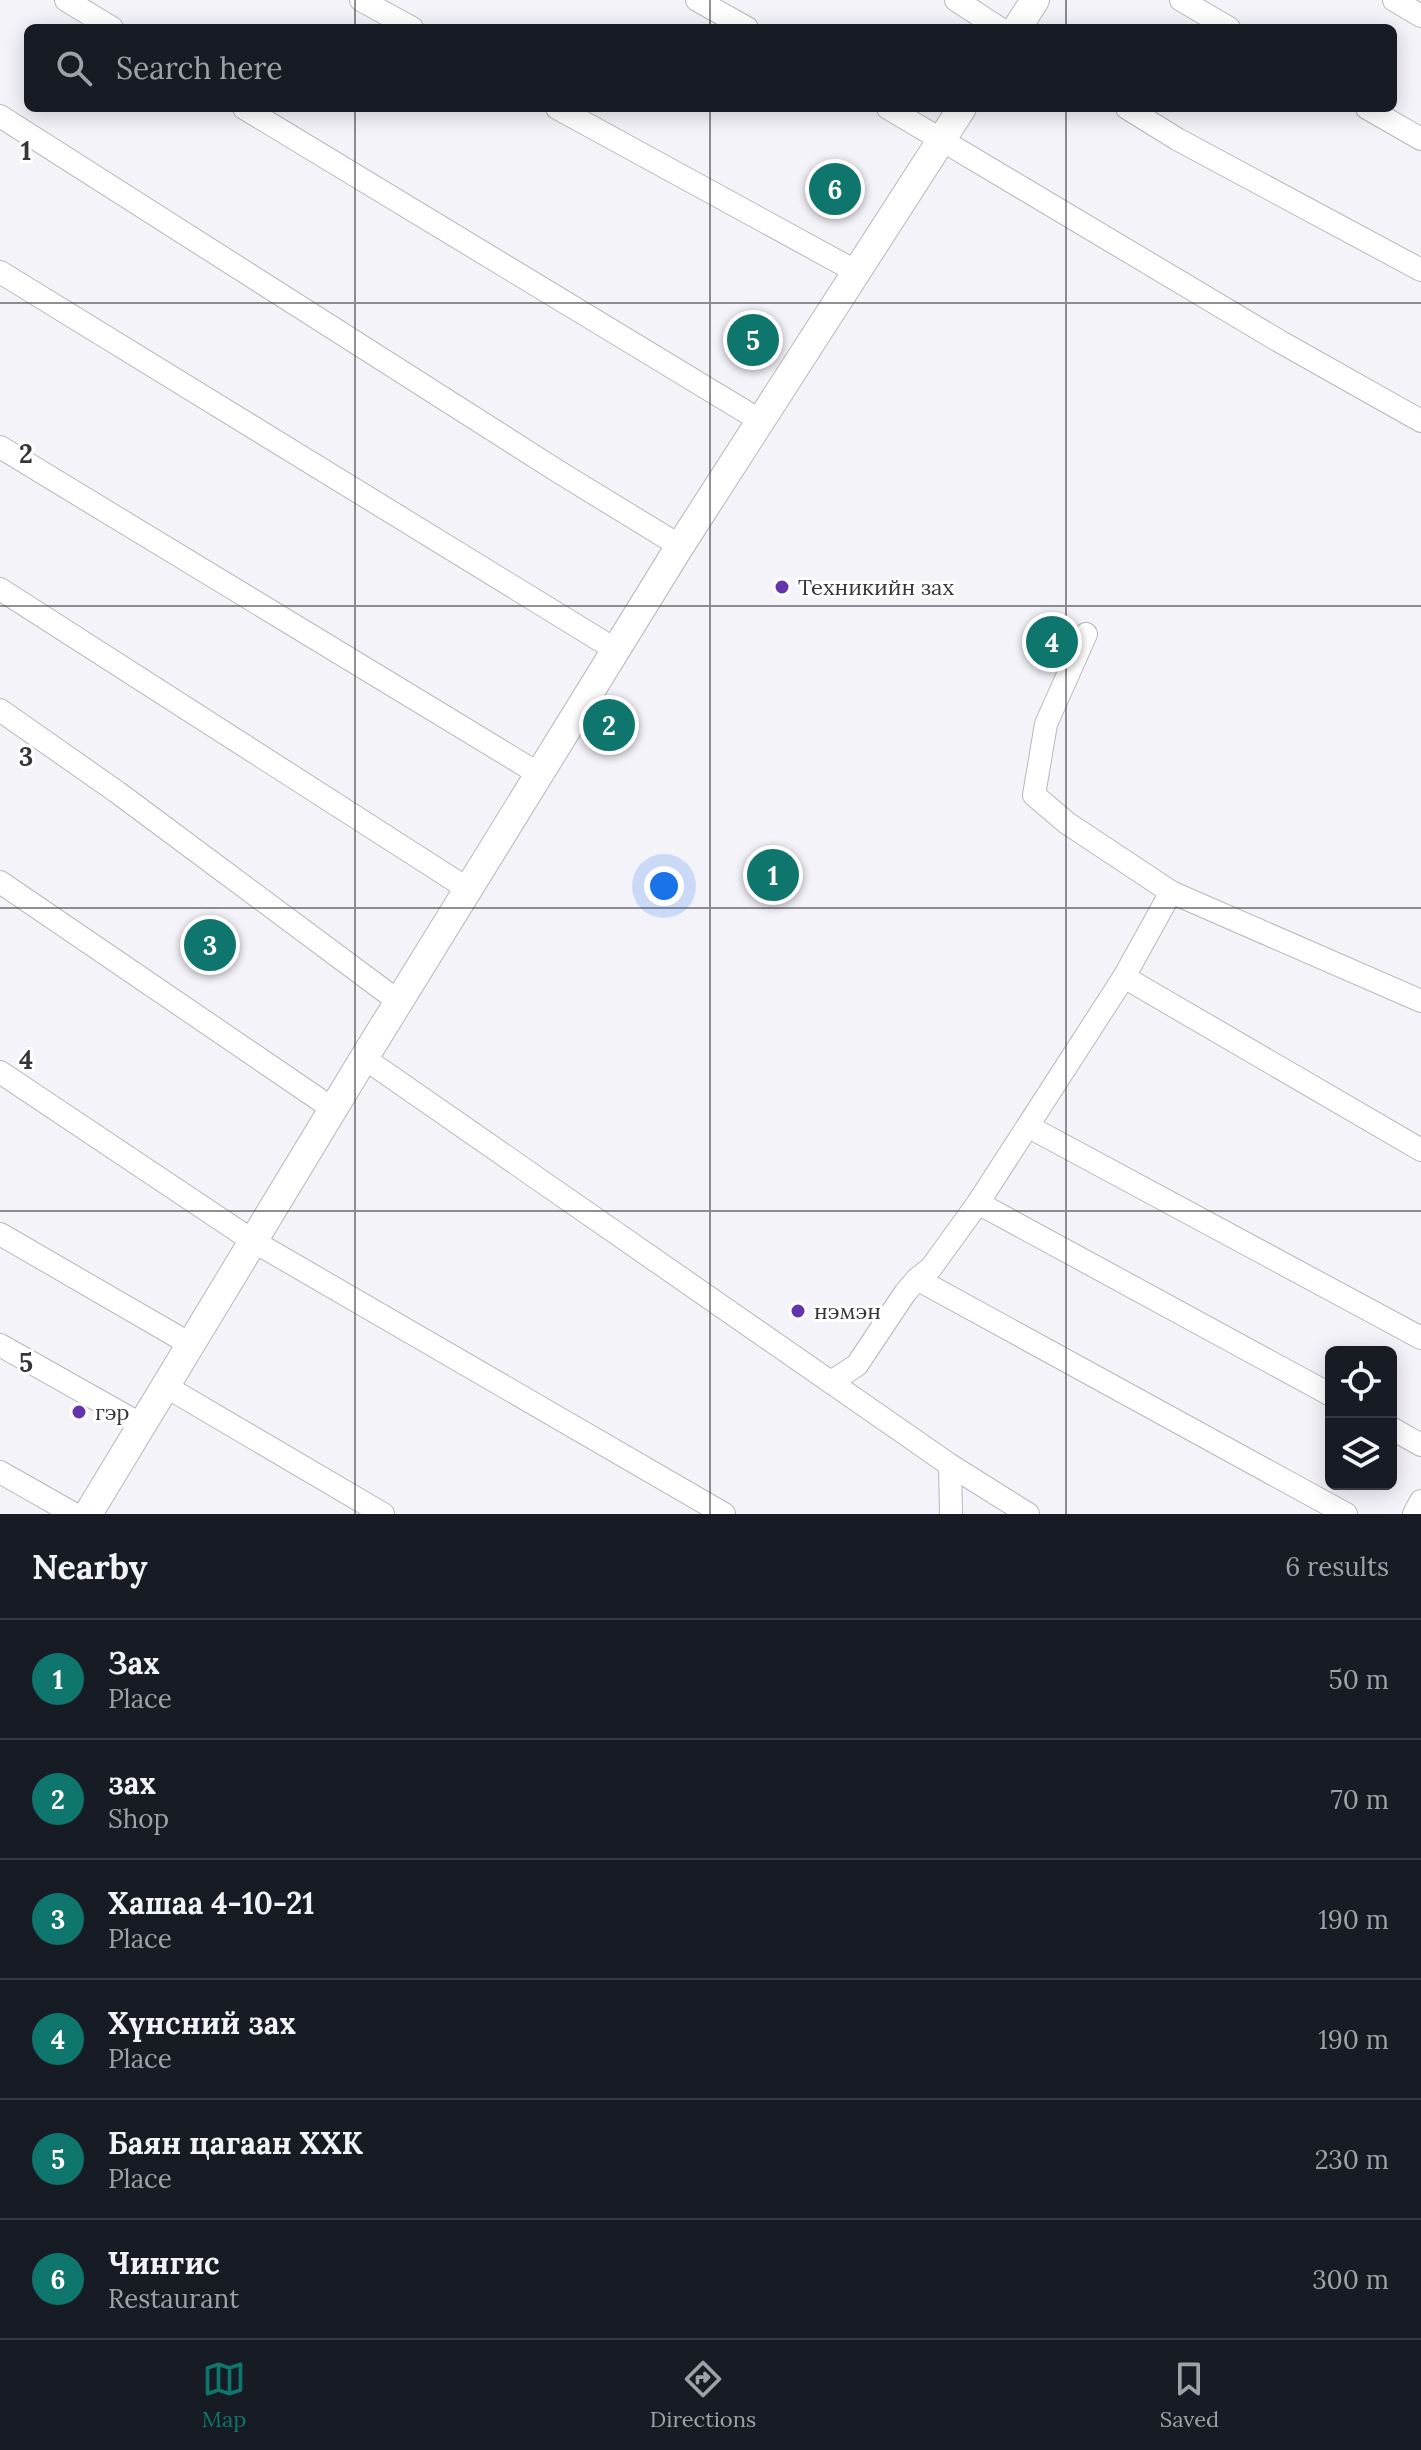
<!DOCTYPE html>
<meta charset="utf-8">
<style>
:root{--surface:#171b24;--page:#20242c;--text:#f1f3f6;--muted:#9ea1a6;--line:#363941;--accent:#0f766e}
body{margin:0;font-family:Lora,serif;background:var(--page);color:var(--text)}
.controls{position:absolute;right:24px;bottom:24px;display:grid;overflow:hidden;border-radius:12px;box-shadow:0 4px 20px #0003}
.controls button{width:72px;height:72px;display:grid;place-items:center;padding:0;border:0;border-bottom:2px solid var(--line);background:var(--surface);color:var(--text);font:40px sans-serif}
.you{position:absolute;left:664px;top:886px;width:28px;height:28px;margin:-20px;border:6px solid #fff;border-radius:50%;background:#1a73e8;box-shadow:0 0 0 12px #1a73e833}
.badge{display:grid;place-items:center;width:52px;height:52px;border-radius:50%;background:var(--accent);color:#fff;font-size:26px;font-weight:700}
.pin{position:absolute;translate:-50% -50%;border:4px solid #fff;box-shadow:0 2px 8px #0006}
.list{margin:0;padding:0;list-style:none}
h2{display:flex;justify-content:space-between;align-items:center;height:104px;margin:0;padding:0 32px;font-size:34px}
h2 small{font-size:26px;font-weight:400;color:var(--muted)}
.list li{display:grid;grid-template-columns:52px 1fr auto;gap:24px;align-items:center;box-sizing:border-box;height:120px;padding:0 32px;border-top:2px solid var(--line)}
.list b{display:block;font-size:30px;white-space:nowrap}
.list p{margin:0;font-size:26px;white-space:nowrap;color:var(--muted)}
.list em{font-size:26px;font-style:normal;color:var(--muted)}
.icon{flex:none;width:44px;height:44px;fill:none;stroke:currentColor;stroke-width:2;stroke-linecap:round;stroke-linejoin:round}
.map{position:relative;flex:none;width:1421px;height:1514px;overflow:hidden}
.search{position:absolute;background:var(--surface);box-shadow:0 4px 20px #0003;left:24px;right:24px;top:24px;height:88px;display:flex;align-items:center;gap:20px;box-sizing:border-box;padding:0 28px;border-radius:12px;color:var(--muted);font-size:30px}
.sheet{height:824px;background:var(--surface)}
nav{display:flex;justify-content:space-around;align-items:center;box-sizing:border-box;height:112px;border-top:2px solid var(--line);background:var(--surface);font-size:22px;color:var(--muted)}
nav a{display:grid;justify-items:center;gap:4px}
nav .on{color:var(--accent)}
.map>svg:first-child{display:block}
</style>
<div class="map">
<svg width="1421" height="1514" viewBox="0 0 1421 1514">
<rect width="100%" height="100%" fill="#f5f3fa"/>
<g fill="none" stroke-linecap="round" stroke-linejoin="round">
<g stroke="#b8b6bd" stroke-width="24">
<g id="minor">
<path d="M 66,0 L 112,28"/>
<path d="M 361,0 L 412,28"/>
<path d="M 697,0 L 747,28"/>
<path d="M 956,0 L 999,28"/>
<path d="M 1181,0 L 1229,28"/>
<path d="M 1394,0 L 1421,16"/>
<path d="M 244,108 L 761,421"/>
<path d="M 557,108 L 857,272"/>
<path d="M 888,108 L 1279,341 L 1421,421"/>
<path d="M 1127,108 L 1177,139 L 1421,270"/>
<path d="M 1367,108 L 1421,139"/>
<path d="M 0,116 L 559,472 L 680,546"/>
<path d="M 0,272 L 616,650"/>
<path d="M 0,447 L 539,774"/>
<path d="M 0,589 L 468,889"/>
<path d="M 1086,634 L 1046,724 L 1034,795 L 1067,823 L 1171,892 L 1421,1001"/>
<path d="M 0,710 L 117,792 L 398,1001"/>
<path d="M 0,882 L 333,1109"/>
<path d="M 1124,977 L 1421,1150"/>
<path d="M 364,1058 L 950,1465 L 1028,1514"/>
<path d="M 0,1072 L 253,1241 L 724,1514"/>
<path d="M 1033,1129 L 1421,1338"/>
<path d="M 978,1203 L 1331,1395"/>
<path d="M 0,1234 L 190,1344"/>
<path d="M 917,1279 L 1346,1514"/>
<path d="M 0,1345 L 142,1425"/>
<path d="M 831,1382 L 857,1365 L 905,1293 L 917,1279 L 931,1268 L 978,1203 L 1124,977 L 1171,892"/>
<path d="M 165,1386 L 383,1514"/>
<path d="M 1391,1428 L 1421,1445"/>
<path d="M 950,1465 L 951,1514"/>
<path d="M 0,1472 L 74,1514"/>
<path d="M 1414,1514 L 1421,1501"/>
</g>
</g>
<g stroke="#b8b6bd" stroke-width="30">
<g id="major">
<path d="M 1017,28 L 1035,0"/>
<path d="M 88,1514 L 364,1058 L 680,546 L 962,108"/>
</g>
</g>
<use href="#minor" stroke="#fff" stroke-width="22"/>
<use href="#major" stroke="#fff" stroke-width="28"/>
</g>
<path fill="none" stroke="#363538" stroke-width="2" stroke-opacity="0.55" d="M 355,0 L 355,28M 710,0 L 710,28M 1066,0 L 1066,28M 355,108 L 355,1514M 710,108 L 710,1514M 1066,108 L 1066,1514M 0,303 L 1421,303M 0,606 L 1421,606M 0,908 L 1421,908M 0,1211 L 1421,1211"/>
<g fill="#6334ac" stroke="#fff" stroke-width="3">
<circle cx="782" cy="587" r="8"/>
<circle cx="798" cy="1311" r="8"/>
<circle cx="79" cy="1412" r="8"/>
</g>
<g text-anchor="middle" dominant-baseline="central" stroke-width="6" stroke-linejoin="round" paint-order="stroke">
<g font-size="22" fill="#363538" stroke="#fff" text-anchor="start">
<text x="798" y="587">Техникийн зах</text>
<text x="814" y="1311">нэмэн</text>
<text x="95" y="1412">гэр</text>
</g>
</g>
<g font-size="26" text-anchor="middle" font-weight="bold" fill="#363538" stroke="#fff" stroke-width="6" stroke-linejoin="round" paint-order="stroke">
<text x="26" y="160">1</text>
<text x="26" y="463">2</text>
<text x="26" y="766">3</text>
<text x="26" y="1069">4</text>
<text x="26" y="1372">5</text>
</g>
</svg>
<div class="controls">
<button><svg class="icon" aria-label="locate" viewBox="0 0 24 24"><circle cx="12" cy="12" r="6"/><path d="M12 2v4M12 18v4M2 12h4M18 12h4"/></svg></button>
<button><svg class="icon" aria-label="layers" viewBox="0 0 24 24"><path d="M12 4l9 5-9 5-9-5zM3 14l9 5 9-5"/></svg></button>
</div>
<div class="you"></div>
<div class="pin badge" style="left:773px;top:875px">1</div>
<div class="pin badge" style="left:609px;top:725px">2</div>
<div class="pin badge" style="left:210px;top:945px">3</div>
<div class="pin badge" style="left:1052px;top:642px">4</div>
<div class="pin badge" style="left:753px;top:340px">5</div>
<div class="pin badge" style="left:835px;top:189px">6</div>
<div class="search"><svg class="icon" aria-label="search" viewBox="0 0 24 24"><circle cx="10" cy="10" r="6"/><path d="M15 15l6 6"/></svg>Search here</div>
</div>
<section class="sheet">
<h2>Nearby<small>6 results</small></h2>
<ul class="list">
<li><span class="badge">1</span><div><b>Зах</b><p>Place</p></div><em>50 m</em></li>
<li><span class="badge">2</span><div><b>зах</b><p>Shop</p></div><em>70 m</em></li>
<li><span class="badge">3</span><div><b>Хашаа 4-10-21</b><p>Place</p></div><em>190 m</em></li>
<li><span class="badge">4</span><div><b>Хүнсний зах</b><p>Place</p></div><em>190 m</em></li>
<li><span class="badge">5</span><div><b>Баян цагаан ХХК</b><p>Place</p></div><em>230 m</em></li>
<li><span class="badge">6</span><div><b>Чингис</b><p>Restaurant</p></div><em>300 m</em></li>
</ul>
</section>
<nav>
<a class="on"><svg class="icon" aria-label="map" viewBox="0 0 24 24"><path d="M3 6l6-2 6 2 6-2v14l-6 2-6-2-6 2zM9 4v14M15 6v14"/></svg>Map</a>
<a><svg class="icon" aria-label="directions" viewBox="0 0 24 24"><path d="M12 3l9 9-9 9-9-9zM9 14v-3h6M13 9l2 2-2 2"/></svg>Directions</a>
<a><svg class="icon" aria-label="saved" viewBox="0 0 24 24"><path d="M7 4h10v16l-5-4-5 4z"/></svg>Saved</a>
</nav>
